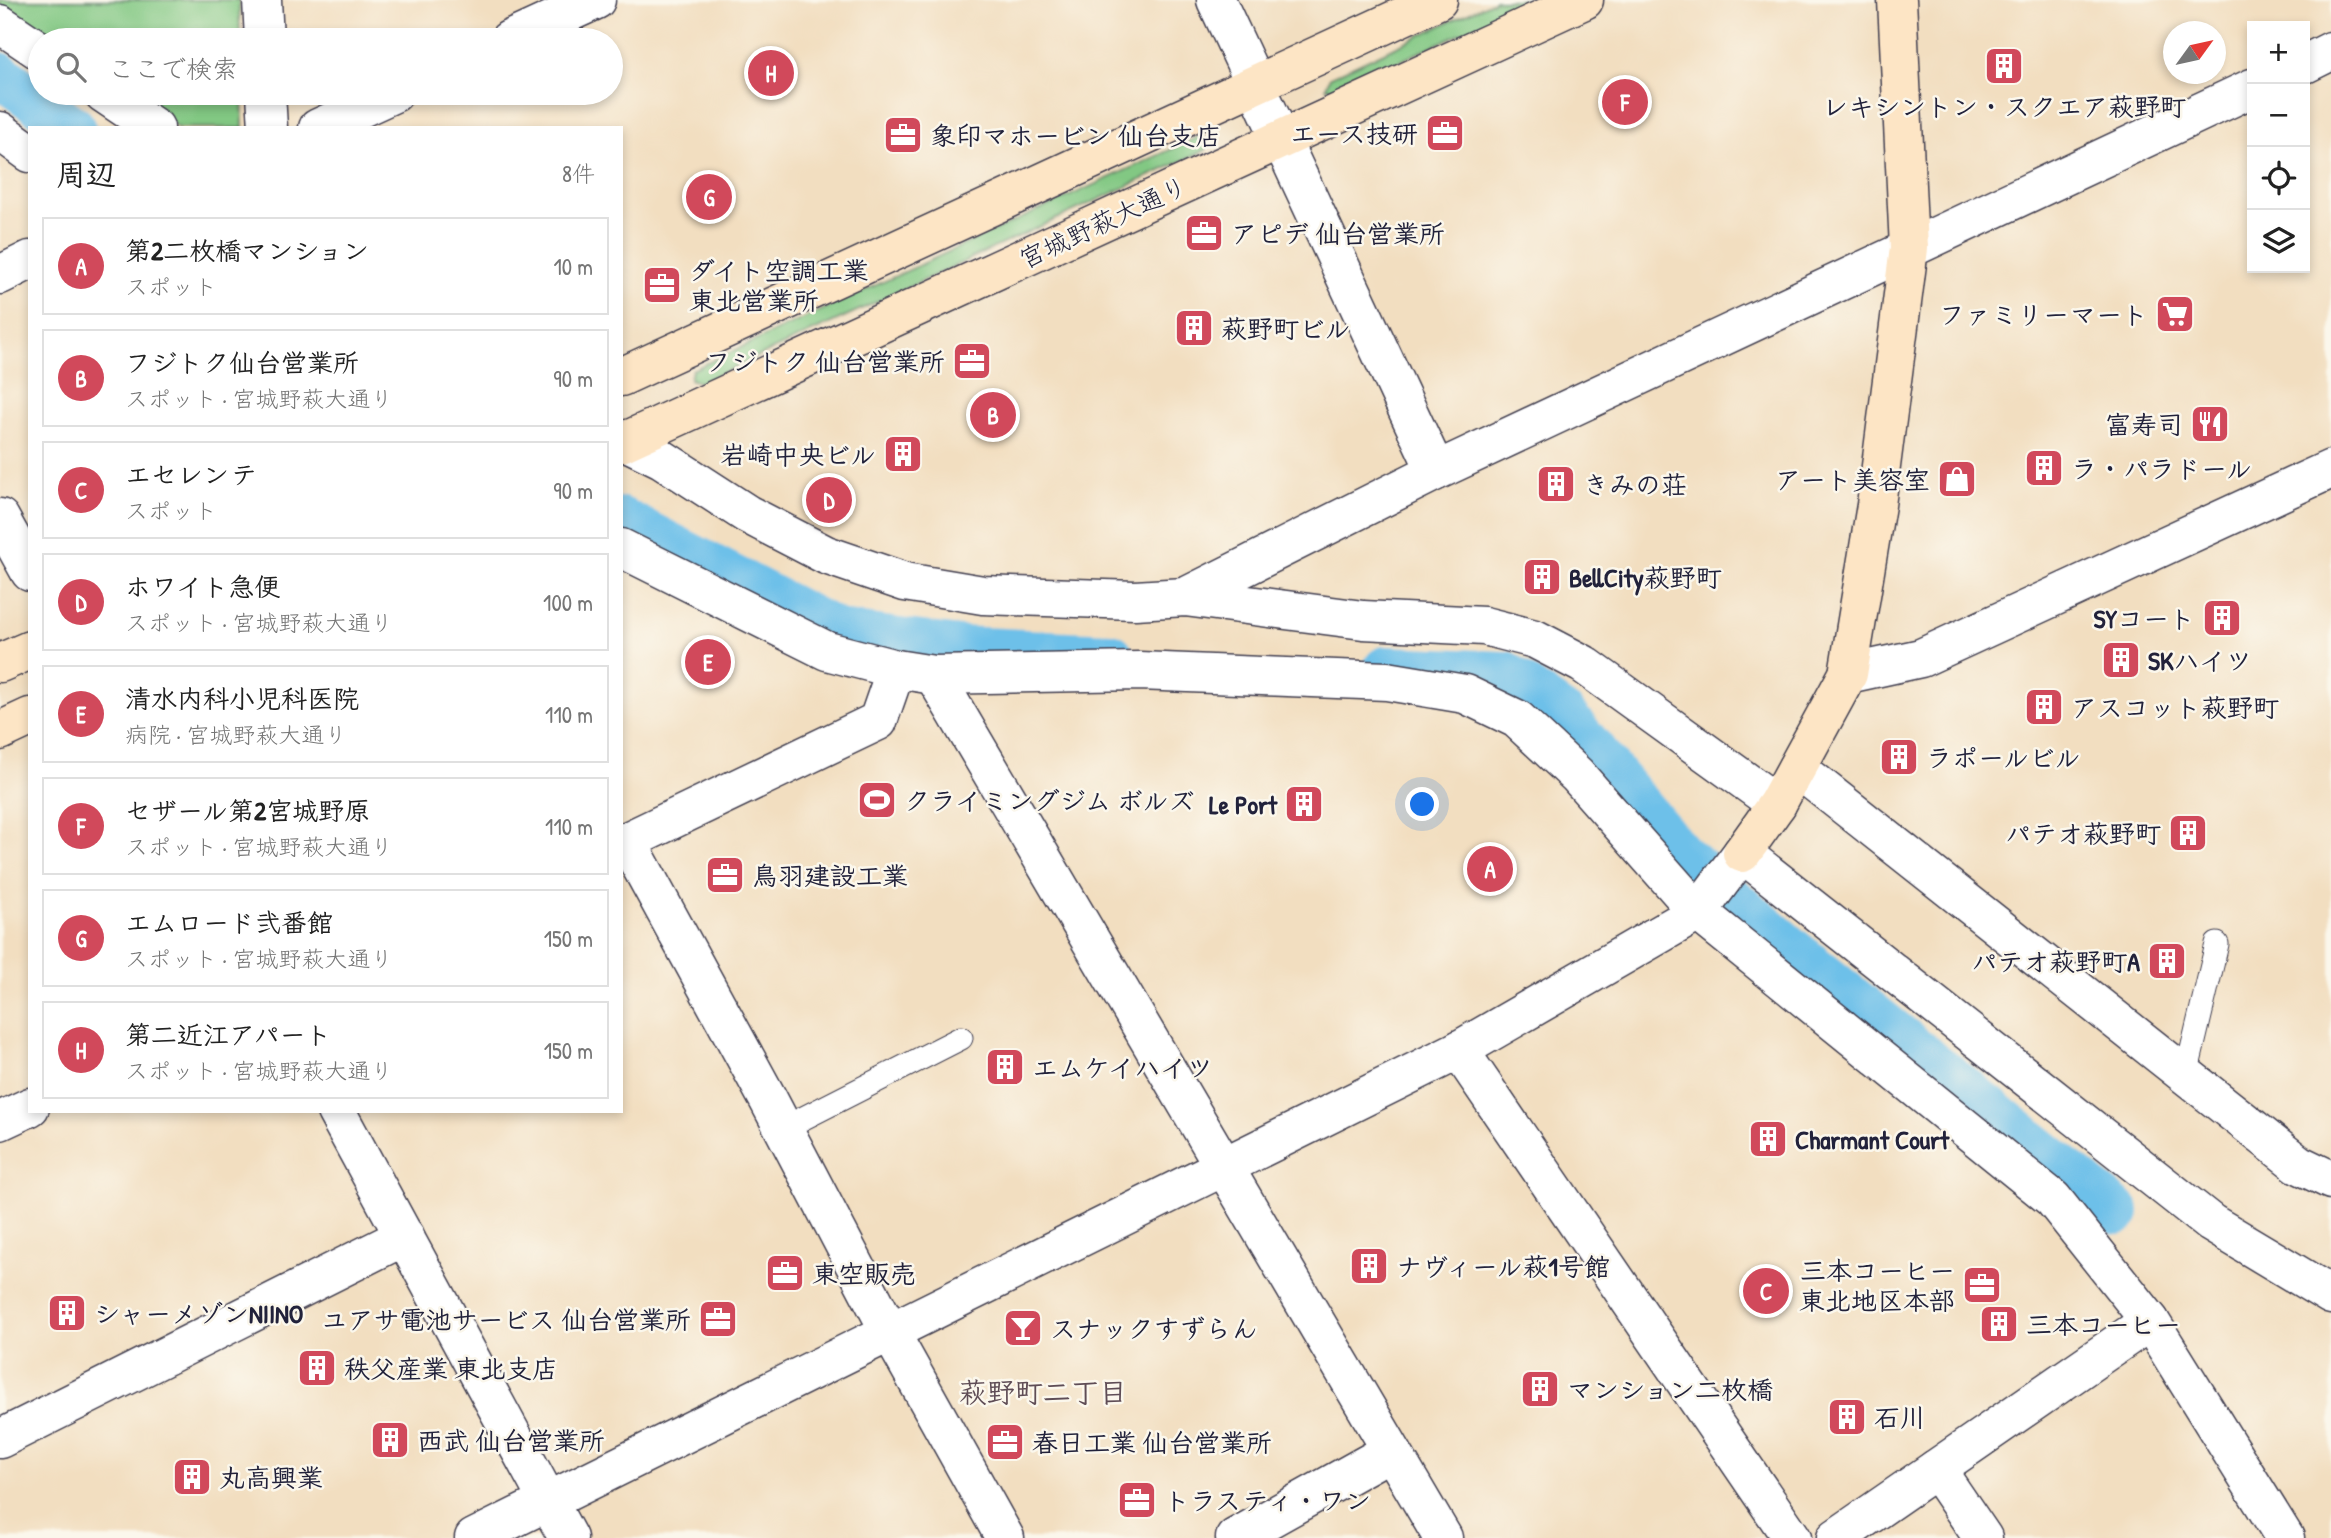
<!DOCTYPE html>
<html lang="ja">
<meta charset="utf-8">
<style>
:root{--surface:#fff;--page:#f2f2f2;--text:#222;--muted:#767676;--line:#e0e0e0;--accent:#d1495b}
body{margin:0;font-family:"Patrick Hand","Klee One",sans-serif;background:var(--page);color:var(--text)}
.controls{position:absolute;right:21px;top:21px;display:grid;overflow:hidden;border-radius:0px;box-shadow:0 4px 10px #0003}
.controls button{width:63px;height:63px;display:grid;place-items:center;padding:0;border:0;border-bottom:2px solid var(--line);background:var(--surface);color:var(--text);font:35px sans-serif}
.compass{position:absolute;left:2163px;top:21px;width:63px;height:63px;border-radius:50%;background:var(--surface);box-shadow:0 4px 10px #0003;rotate:57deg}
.you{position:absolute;left:1423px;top:805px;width:24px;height:24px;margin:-18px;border:5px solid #fff;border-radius:50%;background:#1a73e8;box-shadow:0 0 0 10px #1a73e833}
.badge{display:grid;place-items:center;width:46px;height:46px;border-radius:50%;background:var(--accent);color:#fff;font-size:23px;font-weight:700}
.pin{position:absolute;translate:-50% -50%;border:4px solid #fff;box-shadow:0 2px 7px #0006}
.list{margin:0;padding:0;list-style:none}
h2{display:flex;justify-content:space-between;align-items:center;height:91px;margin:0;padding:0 28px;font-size:30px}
h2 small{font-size:23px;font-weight:400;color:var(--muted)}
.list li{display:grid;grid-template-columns:46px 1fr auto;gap:21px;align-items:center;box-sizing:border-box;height:98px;margin:0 14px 14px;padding:0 14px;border:2px solid var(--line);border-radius:0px}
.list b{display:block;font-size:26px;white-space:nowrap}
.list p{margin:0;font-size:23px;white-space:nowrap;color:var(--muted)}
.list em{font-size:23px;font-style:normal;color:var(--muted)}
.icon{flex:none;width:38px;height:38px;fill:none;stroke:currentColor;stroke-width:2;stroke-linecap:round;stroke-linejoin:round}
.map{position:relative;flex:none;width:2331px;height:1538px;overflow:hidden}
.search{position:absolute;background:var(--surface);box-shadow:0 4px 10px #0003;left:28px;top:28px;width:595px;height:77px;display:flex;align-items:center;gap:18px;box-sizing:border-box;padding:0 24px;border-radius:38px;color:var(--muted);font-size:26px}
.panel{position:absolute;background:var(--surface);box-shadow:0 4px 10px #0003;left:28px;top:126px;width:595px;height:987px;border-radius:0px}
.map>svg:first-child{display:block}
</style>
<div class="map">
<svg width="2331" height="1538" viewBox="0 0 2331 1538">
<rect width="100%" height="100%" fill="#fbf7ec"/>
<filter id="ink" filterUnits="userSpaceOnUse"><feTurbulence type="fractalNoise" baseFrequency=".0143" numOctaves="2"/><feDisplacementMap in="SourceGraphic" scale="14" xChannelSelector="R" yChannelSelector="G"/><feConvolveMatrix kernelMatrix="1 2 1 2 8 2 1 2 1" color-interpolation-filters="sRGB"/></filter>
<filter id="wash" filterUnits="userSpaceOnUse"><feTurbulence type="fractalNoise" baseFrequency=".00686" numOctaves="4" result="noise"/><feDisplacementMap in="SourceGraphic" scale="28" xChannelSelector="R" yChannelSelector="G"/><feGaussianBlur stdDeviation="1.57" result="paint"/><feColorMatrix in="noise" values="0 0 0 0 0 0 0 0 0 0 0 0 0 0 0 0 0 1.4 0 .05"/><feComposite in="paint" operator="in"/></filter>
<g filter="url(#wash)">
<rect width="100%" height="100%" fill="#f2dec0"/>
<g fill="#82c883" stroke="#52755f" stroke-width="2">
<path d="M 0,0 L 239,0 L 240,40 L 51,40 L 0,5 Z"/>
<path d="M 1496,0 L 1533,0 L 1337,90 L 1326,87 L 1330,77 Z"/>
<path d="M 127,93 L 242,93 L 243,128 L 178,128 Z"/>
<path d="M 1200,136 L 1209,140 L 1206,150 L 701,383 L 690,379 L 692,370 Z"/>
</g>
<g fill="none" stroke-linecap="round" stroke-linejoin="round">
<g stroke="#6dc0e9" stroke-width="46">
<path d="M 0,75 L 73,128"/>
<path d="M 621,520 L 839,633 L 959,649 L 1111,656"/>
<path d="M 1386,669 L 1505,674 L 1565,717 L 1679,854 L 1794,952 L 2117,1212"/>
</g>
</g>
</g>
<g filter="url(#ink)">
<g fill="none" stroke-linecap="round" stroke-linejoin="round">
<g stroke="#413e4f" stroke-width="25">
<g id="lane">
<path d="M 2186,1075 L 2217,944"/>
<path d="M 784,1128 L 961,1038"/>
</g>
</g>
<g stroke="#413e4f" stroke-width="41">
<g id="street">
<path d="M 262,0 L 264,40"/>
<path d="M 1216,0 L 1436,471"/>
<path d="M 0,24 L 40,51"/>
<path d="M 509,40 L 596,0"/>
<path d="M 2305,64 L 2331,51"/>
<path d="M 103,93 L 155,128"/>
<path d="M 266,93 L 268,128"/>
<path d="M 318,128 L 394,93"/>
<path d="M 0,131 L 30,153"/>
<path d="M 0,275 L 30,260"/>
<path d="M 621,439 L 662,459 L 747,514 L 826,555 L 905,582 L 983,595 L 1135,600 L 1185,597 L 1363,620 L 1484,626 L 1535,639 L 1583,664 L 1777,804"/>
<path d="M 0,518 L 30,572"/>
<path d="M 621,548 L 827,651 L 896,669 L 934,675 L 1139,671 L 1387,681 L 1465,694 L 1517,719 L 1577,775 L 1698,912 L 2053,1199 L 2150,1321 L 2285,1538"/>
<path d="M 1185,597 L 1436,471 L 2252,88"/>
<path d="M 1848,674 L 1921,658 L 2331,469"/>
<path d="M 934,675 L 1443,1538"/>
<path d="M 1797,768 L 2298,1164 L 2331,1180"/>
<path d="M 627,841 L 768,1099 L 891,1334 L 1005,1538"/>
<path d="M 621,844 L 878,721 L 896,669"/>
<path d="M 1459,1050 L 1792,1538"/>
<path d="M 336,1111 L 568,1538"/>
<path d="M 0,1121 L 30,1107"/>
<path d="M 0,1439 L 405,1236"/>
<path d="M 1936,1469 L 1983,1538"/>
<path d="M 474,1538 L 1459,1050 L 1698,912 L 1742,853 L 2211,1223 L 2331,1295"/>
<path d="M 1235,1538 L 1391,1451"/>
<path d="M 1836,1538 L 2150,1321"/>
</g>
</g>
<g stroke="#413e4f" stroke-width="41">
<g id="secondary">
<path d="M 621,377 L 1438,0"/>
<path d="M 621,443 L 1584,0"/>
<path d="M 0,663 L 30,650"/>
<path d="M 0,731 L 30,717"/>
<path d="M 1742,853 L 1777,804 L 1848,674 L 1876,505 L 1909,248 L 1897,0"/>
</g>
</g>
<use href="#lane" stroke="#fff" stroke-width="23"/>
<use href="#street" stroke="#fff" stroke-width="38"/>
<use href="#secondary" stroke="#fde5c5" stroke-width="38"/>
</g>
</g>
<defs>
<g id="building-square" transform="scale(2.0125)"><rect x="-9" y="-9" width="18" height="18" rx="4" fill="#d1495b" stroke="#fbf7ec"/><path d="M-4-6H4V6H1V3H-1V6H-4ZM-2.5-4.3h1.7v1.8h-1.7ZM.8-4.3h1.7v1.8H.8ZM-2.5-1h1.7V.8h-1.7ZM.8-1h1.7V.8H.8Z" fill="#fff"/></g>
<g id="office-square" transform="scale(2.0125)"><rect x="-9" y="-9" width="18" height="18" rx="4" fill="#d1495b" stroke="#fbf7ec"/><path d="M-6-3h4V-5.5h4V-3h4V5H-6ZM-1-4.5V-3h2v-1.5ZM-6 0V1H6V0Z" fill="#fff"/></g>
<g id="supermarket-square" transform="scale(2.0125)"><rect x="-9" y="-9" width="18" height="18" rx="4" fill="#d1495b" stroke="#fbf7ec"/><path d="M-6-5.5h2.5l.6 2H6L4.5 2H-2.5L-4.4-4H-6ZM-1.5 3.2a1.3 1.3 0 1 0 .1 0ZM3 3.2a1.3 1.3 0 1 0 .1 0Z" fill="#fff"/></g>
<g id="restaurant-square" transform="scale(2.0125)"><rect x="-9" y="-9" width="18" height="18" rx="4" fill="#d1495b" stroke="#fbf7ec"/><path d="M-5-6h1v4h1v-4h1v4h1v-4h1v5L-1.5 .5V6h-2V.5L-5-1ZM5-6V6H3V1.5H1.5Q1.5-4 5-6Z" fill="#fff"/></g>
<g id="shop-square" transform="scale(2.0125)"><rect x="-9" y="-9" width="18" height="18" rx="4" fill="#d1495b" stroke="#fbf7ec"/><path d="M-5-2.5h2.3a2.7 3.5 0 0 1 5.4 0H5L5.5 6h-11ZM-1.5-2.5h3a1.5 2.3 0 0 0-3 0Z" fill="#fff"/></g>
<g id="stadium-square" transform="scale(2.0125)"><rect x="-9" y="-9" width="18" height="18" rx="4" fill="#d1495b" stroke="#fbf7ec"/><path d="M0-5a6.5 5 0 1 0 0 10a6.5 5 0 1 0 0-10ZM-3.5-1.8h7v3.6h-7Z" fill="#fff"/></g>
<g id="bar-square" transform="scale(2.0125)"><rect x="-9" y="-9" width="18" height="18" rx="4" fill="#d1495b" stroke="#fbf7ec"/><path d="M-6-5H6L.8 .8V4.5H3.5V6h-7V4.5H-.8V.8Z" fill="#fff"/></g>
</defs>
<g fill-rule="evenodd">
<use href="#building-square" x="2004" y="66"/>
<use href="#office-square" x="1445" y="133"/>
<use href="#office-square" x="903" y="135"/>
<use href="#office-square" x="1204" y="233"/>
<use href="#office-square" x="662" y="285"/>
<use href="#supermarket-square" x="2175" y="314"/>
<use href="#building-square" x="1194" y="328"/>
<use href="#office-square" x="972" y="361"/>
<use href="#restaurant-square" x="2210" y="424"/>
<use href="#building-square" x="903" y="454"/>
<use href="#building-square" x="2044" y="468"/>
<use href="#shop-square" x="1957" y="479"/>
<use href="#building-square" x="1556" y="484"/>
<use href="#building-square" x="1542" y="577"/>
<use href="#building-square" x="2222" y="618"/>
<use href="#building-square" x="2121" y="660"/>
<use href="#building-square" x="2044" y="707"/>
<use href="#building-square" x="1899" y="757"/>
<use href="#stadium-square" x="877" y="800"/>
<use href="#building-square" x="1304" y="804"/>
<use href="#building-square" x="2188" y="833"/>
<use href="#office-square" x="725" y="875"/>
<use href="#building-square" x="2167" y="961"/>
<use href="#building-square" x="1005" y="1067"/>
<use href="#building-square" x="1768" y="1139"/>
<use href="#building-square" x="1369" y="1266"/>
<use href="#office-square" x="785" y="1273"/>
<use href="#office-square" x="1982" y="1285"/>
<use href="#building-square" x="67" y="1313"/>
<use href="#office-square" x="718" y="1319"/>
<use href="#building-square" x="1999" y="1324"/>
<use href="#bar-square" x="1023" y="1328"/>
<use href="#building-square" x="317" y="1368"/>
<use href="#building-square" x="1540" y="1389"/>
<use href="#building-square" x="1847" y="1417"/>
<use href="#building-square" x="390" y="1440"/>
<use href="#office-square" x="1005" y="1442"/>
<use href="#building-square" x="192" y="1477"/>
<use href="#office-square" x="1137" y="1500"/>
</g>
<g text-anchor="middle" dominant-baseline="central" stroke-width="5" stroke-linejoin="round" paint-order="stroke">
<g font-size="26" font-weight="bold" fill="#22223b" stroke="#fbf7ec" text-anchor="start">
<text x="2004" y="106" text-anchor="middle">レキシントン・スクエア萩野町</text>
<text x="1418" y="133" text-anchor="end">エース技研</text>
<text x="930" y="135">象印マホービン 仙台支店</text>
<text x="1231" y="233">アピデ 仙台営業所</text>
<text x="689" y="270">ダイト空調工業<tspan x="689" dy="30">東北営業所</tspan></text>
<text x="2148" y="314" text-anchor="end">ファミリーマート</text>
<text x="1221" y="328">萩野町ビル</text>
<text x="945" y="361" text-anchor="end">フジトク 仙台営業所</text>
<text x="2183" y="424" text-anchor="end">富寿司</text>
<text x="876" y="454" text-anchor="end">岩崎中央ビル</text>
<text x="2071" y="468">ラ・パラドール</text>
<text x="1930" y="479" text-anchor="end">アート美容室</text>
<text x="1583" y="484">きみの荘</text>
<text x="1569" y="577">BellCity萩野町</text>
<text x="2195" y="618" text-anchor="end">SYコート</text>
<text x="2148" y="660">SKハイツ</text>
<text x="2071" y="707">アスコット萩野町</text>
<text x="1926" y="757">ラポールビル</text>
<text x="904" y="800">クライミングジム ボルズ</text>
<text x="1277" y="804" text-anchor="end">Le Port</text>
<text x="2161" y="833" text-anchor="end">パテオ萩野町</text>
<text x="752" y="875">鳥羽建設工業</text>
<text x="2140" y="961" text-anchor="end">パテオ萩野町A</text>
<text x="1032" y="1067">エムケイハイツ</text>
<text x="1795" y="1139">Charmant Court</text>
<text x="1396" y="1266">ナヴィール萩1号館</text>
<text x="1955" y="1270" text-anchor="end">三本コーヒー<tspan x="1955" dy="30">東北地区本部</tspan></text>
<text x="812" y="1273">東空販売</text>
<text x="94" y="1313">シャーメゾンNIINO</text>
<text x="691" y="1319" text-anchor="end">ユアサ電池サービス 仙台営業所</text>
<text x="2026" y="1324">三本コーヒー</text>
<text x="1050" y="1328">スナックすずらん</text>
<text x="344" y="1368">秩父産業 東北支店</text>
<text x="1567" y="1389">マンション二枚橋</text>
<text x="1874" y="1417">石川</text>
<text x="417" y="1440">西武 仙台営業所</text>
<text x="1032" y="1442">春日工業 仙台営業所</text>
<text x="219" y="1477">丸高興業</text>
<text x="1164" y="1500">トラスティ・ワン</text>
</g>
<g font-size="26" fill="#22223b" stroke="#fbf7ec">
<text transform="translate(1103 222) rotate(-25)">宮城野萩大通り</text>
</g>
<g font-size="28" font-weight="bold" fill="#5f4d56" stroke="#fbf7ec">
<text x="1043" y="1392">萩野町二丁目</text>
</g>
</g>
</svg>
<div class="controls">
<button>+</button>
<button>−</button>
<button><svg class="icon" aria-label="locate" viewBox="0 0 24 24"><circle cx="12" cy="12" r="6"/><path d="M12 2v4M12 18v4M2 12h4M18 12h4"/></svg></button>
<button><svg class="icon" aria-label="layers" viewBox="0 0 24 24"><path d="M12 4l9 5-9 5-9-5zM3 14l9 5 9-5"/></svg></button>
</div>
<svg class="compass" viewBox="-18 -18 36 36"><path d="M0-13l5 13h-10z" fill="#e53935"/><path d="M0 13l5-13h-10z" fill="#767676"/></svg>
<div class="you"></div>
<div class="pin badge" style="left:1490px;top:869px">A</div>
<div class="pin badge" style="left:993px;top:415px">B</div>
<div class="pin badge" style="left:1766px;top:1291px">C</div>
<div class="pin badge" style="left:829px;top:500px">D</div>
<div class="pin badge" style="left:708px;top:662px">E</div>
<div class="pin badge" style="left:1625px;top:102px">F</div>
<div class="pin badge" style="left:709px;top:197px">G</div>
<div class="pin badge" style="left:771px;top:73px">H</div>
<div class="search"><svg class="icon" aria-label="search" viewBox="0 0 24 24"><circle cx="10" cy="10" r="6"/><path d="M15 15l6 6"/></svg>ここで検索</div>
<section class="panel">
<h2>周辺<small>8件</small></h2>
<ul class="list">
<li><span class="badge">A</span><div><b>第2二枚橋マンション</b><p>スポット</p></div><em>10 m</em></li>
<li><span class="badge">B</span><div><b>フジトク仙台営業所</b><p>スポット · 宮城野萩大通り</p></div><em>90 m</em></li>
<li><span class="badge">C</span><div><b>エセレンテ</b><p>スポット</p></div><em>90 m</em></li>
<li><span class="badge">D</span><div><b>ホワイト急便</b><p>スポット · 宮城野萩大通り</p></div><em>100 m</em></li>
<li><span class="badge">E</span><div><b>清水内科小児科医院</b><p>病院 · 宮城野萩大通り</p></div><em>110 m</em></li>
<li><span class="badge">F</span><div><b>セザール第2宮城野原</b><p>スポット · 宮城野萩大通り</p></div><em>110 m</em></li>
<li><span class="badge">G</span><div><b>エムロード弐番館</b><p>スポット · 宮城野萩大通り</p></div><em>150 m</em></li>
<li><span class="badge">H</span><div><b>第二近江アパート</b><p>スポット · 宮城野萩大通り</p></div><em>150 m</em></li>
</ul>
</section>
</div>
